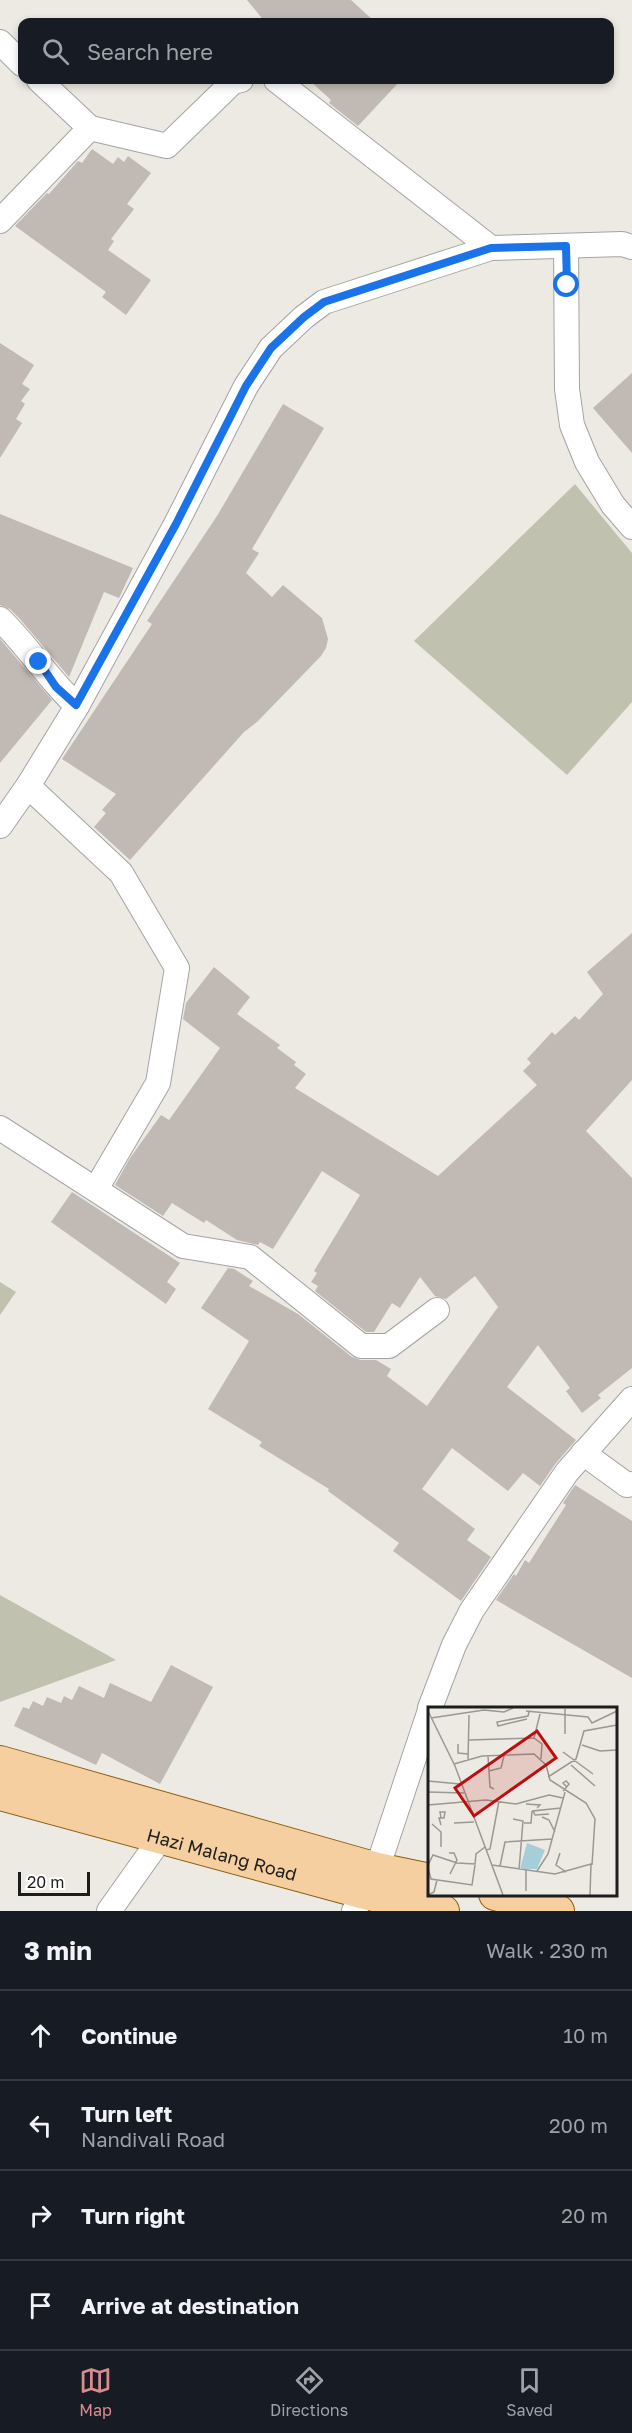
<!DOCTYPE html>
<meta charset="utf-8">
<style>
:root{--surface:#171b24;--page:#242831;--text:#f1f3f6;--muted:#9ea1a6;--line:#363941;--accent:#d98c8e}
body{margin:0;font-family:"Golos Text",sans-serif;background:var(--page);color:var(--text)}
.scale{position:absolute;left:18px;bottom:15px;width:72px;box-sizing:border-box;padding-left:6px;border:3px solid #1d1d1d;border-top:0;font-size:16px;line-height:21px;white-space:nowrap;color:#1d1d1d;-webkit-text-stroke:4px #fff;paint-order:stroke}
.stop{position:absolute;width:18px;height:18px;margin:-14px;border:4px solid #1a73e8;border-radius:50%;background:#fff}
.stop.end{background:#1a73e8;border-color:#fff;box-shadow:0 2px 6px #0008}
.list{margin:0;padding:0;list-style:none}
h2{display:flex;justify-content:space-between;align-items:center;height:78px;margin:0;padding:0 24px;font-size:26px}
h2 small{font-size:20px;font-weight:400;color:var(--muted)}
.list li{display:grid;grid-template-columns:39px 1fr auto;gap:18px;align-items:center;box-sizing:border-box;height:90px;padding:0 24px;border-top:2px solid var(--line)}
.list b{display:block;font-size:22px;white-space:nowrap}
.list p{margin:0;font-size:20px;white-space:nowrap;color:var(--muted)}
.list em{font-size:20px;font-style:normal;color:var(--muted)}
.icon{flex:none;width:33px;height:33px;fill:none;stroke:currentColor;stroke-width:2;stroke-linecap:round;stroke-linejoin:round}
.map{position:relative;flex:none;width:632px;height:1911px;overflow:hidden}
.search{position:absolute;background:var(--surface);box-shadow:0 3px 9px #0003;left:18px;right:18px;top:18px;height:66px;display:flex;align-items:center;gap:15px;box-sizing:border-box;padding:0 21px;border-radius:12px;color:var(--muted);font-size:22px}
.sheet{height:438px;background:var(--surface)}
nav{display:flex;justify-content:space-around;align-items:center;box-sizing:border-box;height:84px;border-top:2px solid var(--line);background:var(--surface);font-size:16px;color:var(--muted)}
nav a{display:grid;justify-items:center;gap:3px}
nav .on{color:var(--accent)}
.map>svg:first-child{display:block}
</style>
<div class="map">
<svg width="632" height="1911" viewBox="0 0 632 1911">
<rect width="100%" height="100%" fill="#edeae3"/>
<g fill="#c1c1af">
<path d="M 575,484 L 632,553 L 632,702 L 567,775 L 414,641 Z"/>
<path d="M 0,1282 L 16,1292 L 0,1315 Z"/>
<path d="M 0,1595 L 116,1660 L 0,1702 Z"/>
</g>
<g fill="#c1b9b3">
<path d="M 247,0 L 351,0 L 375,22 L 265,22 Z"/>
<path d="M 309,80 L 401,80 L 358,126 L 329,103 L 331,100 Z"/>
<path d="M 92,149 L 113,164 L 118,157 L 124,162 L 128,156 L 151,173 L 127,204 L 134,209 L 111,239 L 114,241 L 108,250 L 151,280 L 126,315 L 102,297 L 106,292 L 15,226 L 47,193 L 49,194 L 78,161 L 82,163 Z"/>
<path d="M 0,343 L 34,365 L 22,384 L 30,389 L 21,401 L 25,404 L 16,419 L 22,423 L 0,458 Z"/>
<path d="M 632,373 L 632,453 L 593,408 Z"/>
<path d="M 283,404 L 324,428 L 252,549 L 259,553 L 246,573 L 272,597 L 283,585 L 322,618 L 328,639 L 326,648 L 321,656 L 257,722 L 244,732 L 130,860 L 94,827 L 106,813 L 102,810 L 116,794 L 62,759 L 152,624 L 147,621 L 217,516 Z"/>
<path d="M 0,514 L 133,568 L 119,598 L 104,592 L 69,677 L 20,619 L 10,609 L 0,605 Z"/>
<path d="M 0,639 L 52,700 L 0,763 Z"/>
<path d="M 632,933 L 632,1080 L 586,1131 L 632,1178 L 632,1368 L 598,1395 L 601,1398 L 582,1413 L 566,1391 L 570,1388 L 538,1345 L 507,1387 L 576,1440 L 556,1463 L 540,1486 L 523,1473 L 508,1491 L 452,1448 L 422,1489 L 475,1529 L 467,1540 L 491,1557 L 461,1601 L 393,1551 L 399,1543 L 328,1491 L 329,1489 L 259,1446 L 262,1442 L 208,1409 L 249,1341 L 201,1308 L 228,1268 L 234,1269 L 253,1281 L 249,1286 L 298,1314 L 352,1357 L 361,1360 L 376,1360 L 391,1369 L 387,1376 L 427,1406 L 498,1307 L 475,1276 L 446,1299 L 435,1296 L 420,1277 L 400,1308 L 392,1303 L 374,1332 L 366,1332 L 315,1291 L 318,1286 L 311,1282 L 317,1273 L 314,1271 L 360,1195 L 322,1171 L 273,1249 L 260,1242 L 258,1245 L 237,1240 L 206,1220 L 204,1223 L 172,1203 L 163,1216 L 115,1185 L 130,1158 L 161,1115 L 169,1120 L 220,1048 L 183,1019 L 186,1003 L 214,967 L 250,997 L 237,1014 L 280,1045 L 277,1048 L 296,1062 L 294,1065 L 306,1074 L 295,1088 L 438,1176 L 537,1085 L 523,1071 L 531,1063 L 527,1059 L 552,1032 L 555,1035 L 575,1016 L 579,1020 L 603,994 L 587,972 Z"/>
<path d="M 72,1192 L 180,1263 L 167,1282 L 176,1289 L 166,1304 L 51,1222 Z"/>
<path d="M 575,1485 L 632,1521 L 632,1678 L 496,1600 L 514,1574 L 516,1576 L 525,1560 L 529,1563 L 566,1505 L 563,1503 Z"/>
<path d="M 171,1665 L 213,1687 L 160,1784 L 102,1753 L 96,1765 L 14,1726 L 23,1707 L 29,1709 L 33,1701 L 43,1706 L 47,1697 L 61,1703 L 64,1696 L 72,1700 L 79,1686 L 104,1698 L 110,1683 L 151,1702 Z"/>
</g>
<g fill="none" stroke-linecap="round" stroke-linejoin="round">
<g stroke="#a4a4a4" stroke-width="26">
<g id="minor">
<path d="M 0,42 L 22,64"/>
<path d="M 39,80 L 90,128"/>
<path d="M 276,80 L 491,248"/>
<path d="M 0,221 L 90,128 L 167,146 L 233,82 L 241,80"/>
<path d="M 566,246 L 567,389 L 572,425 L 587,462 L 613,505 L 632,527"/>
<path d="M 0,619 C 28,646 48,679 77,706"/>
<path d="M 28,786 L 121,873 L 177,968 L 158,1083 L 96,1189"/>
<path d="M 0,826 L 28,786 L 77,706 L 176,524 L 246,386 L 271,348 L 304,317 L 324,302 L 491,248 L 622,244 L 632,247"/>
<path d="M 0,1128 L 183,1246 L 250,1257 L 361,1346 L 389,1346 L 437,1310"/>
<path d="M 583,1453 L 627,1485 L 632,1484"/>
<path d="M 430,1708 L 454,1645 L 472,1610 L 567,1472 L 632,1399"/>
<path d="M 109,1911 L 161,1838 L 168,1823"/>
<path d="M 354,1911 L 377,1869 L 430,1710"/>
</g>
</g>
<g stroke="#8b5f0a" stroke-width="34">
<g id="major">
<path d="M 0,1762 L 377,1869 L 430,1880"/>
<path id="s1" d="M 0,1794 L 365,1893 L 443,1911"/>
<path d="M 495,1894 L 558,1911"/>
</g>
</g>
<use href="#minor" stroke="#fff" stroke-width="24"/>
<use href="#major" stroke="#f5cfa0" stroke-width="32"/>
</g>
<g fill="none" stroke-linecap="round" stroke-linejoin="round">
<path stroke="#1a73e8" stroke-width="8" d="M 39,662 L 56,687 L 76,705 L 176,524 L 246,386 L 271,348 L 304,317 L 324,302 L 491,248 L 566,246 L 567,285"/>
</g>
<g text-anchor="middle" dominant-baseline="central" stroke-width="4.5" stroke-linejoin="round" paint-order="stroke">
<g font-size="18" fill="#1d1d1d" stroke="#fff">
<text stroke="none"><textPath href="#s1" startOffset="230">Hazi Malang Road</textPath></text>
</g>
</g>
<g transform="translate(428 1707)">
<rect width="189" height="189" fill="#edeae3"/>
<path d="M 99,136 L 117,143 L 109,162 L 92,162 Z" fill="#a6ced8"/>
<path fill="none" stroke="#9a9894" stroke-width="1.5" d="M 0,4 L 27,59 L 75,188M 98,4 L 160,10 L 164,16 L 189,4M 3,11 L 56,3 L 76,5 L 85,1M 99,12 L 70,19 L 69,15 L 100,9 L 101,5M 137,27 L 137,2M 106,31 L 112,7M 41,33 L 106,31 L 114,37 L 113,52M 30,37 L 30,46 L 40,47M 154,38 L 172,44 L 189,43M 135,45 L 165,67M 60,49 L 62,80 L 66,82M 40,53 L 41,8M 26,57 L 54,49 L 106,47 L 118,58 L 122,73 L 158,96 L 167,112 L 164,158M 143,58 L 167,79M 61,64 L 73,61 L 76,49M 120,70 L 148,52 L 156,24 L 189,18M 0,74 L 32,77M 135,84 L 137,82 L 141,77 L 138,74 L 135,76 L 139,80M 0,85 L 36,86M 98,97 L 112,98 L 109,101M 0,98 L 58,93 L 88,97 L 121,88 L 135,91M 121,107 L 107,108 L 105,104 L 133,101M 114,110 L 121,113 L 127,125M 13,111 L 12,105 L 17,105 L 16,111 L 11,111 L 13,118M 85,112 L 95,114 L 91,163M 26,116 L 46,115M 96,116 L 103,116 L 104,104M 4,117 L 13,125 L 13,140M 58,143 L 62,142 L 71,94M 21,146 L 26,146 L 29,153 L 22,167M 132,146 L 128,158 L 138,165M 0,158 L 5,148 L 29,156 L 47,157 L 48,147 L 57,140M 64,158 L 127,167 L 163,157 L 162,188M 72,159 L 77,135 L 124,132M 0,161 L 3,172 L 44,178 L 47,158M 109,164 L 120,147 L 137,85M 98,184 L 98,163M 0,188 L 6,185 L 9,173"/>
<path fill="#bc0e10" fill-opacity="0.15" stroke="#bc0e10" stroke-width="3" d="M 109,24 L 128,51 L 46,109 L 27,81 Z"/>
<rect width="189" height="189" fill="none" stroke="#1d1d1d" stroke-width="3"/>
</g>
</svg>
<div class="scale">20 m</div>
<div class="stop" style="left:567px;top:285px"></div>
<div class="stop end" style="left:39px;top:662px"></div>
<div class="search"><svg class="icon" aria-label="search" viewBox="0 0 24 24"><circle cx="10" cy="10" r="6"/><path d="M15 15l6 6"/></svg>Search here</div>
</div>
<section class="sheet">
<h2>3 min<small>Walk · 230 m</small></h2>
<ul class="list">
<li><svg class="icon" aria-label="ahead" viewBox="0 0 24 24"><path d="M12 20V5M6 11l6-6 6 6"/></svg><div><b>Continue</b></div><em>10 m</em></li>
<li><svg class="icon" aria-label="left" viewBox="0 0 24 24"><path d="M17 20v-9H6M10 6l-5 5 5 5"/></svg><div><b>Turn left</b><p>Nandivali Road</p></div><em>200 m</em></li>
<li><svg class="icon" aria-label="right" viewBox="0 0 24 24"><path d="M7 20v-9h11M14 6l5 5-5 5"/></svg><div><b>Turn right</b></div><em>20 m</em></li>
<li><svg class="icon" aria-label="arrive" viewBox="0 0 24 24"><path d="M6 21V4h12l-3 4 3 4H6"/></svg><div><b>Arrive at destination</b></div></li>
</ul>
</section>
<nav>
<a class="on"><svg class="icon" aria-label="map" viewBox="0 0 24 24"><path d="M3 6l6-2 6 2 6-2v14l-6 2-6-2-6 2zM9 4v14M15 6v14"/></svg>Map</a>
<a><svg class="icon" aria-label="directions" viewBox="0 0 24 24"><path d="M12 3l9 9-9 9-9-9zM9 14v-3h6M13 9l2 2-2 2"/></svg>Directions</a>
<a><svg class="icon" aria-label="saved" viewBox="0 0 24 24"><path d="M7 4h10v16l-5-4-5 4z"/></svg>Saved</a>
</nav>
